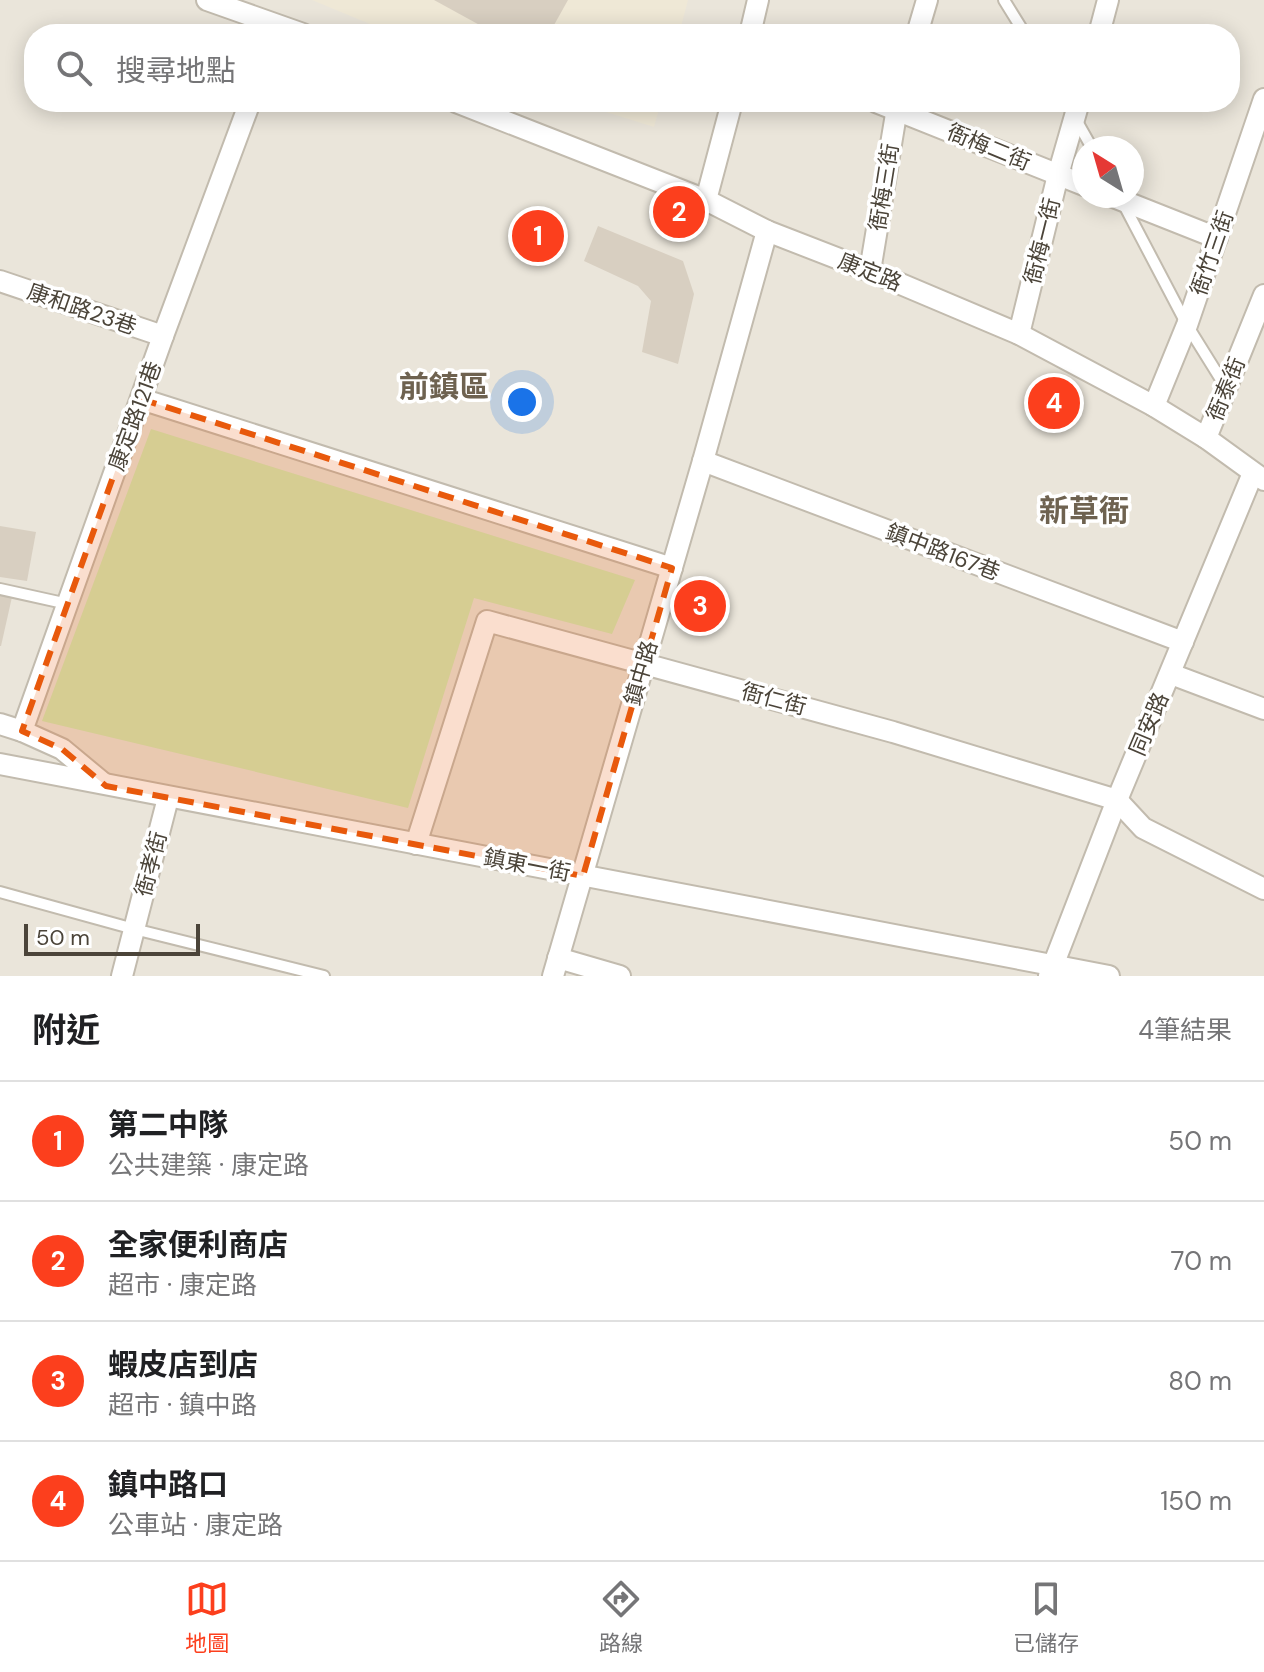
<!DOCTYPE html>
<html lang="zh-TW">
<meta charset="utf-8">
<style>
:root{--surface:#fff;--page:#f6f6f6;--text:#202124;--muted:#757577;--line:#e0e0e0;--accent:#fc3f1d}
body{margin:0;font-family:"DM Sans","Noto Sans TC",sans-serif;background:var(--page);color:var(--text)}
.compass{position:absolute;left:1072px;top:136px;width:72px;height:72px;border-radius:50%;background:var(--surface);box-shadow:0 4px 20px #0003;rotate:323deg}
.scale{position:absolute;left:24px;bottom:20px;width:176px;box-sizing:border-box;padding-left:8px;border:4px solid #4b4439;border-top:0;font-size:22px;line-height:28px;white-space:nowrap;color:#4b4439;-webkit-text-stroke:6px #fff;paint-order:stroke}
.you{position:absolute;left:522px;top:402px;width:28px;height:28px;margin:-20px;border:6px solid #fff;border-radius:50%;background:#1a73e8;box-shadow:0 0 0 12px #1a73e833}
.badge{display:grid;place-items:center;width:52px;height:52px;border-radius:50%;background:var(--accent);color:#fff;font-size:26px;font-weight:700}
.pin{position:absolute;translate:-50% -50%;border:4px solid #fff;box-shadow:0 2px 8px #0006}
.list{margin:0;padding:0;list-style:none}
h2{display:flex;justify-content:space-between;align-items:center;height:104px;margin:0;padding:0 32px;font-size:34px}
h2 small{font-size:26px;font-weight:400;color:var(--muted)}
.list li{display:grid;grid-template-columns:52px 1fr auto;gap:24px;align-items:center;box-sizing:border-box;height:120px;padding:0 32px;border-top:2px solid var(--line)}
.list b{display:block;font-size:30px;white-space:nowrap}
.list p{margin:0;font-size:26px;white-space:nowrap;color:var(--muted)}
.list em{font-size:26px;font-style:normal;color:var(--muted)}
.icon{flex:none;width:44px;height:44px;fill:none;stroke:currentColor;stroke-width:2;stroke-linecap:round;stroke-linejoin:round}
.map{position:relative;flex:none;width:1264px;height:976px;overflow:hidden}
.search{position:absolute;background:var(--surface);box-shadow:0 4px 20px #0003;left:24px;right:24px;top:24px;height:88px;display:flex;align-items:center;gap:20px;box-sizing:border-box;padding:0 28px;border-radius:32px;color:var(--muted);font-size:30px}
.sheet{height:584px;background:var(--surface)}
nav{display:flex;justify-content:space-around;align-items:center;box-sizing:border-box;height:112px;border-top:2px solid var(--line);background:var(--surface);font-size:22px;color:var(--muted)}
nav a{display:grid;justify-items:center;gap:4px}
nav .on{color:var(--accent)}
.map>svg:first-child{display:block}
</style>
<div class="map">
<svg width="1264" height="976" viewBox="0 0 1264 976">
<rect width="100%" height="100%" fill="#f6f3ec"/>
<path fill="#eae5da" fill-rule="evenodd" d="M 0,0 L 1264,0 L 1264,976 L 0,976 ZM 34,34 L 1230,34 L 1230,102 L 34,102 ZM 1084,148 L 1132,148 L 1132,196 L 1084,196 Z"/>
<g fill="#efe8d6">
<path d="M 312,0 L 688,0 L 679,34 L 394,34 Z"/>
<path d="M 574,102 L 661,102 L 654,127 Z"/>
</g>
<path fill="#d2eab5" d="M 151,429 L 635,580 L 612,634 L 474,598 L 408,808 L 42,721 Z"/>
<g fill="#d8cfc1">
<path d="M 434,0 L 568,0 L 549,34 L 496,34 Z"/>
<path d="M 598,226 L 683,261 L 694,294 L 678,364 L 642,352 L 651,301 L 638,286 L 584,261 Z"/>
<path d="M 0,526 L 36,532 L 27,581 L 0,577 Z"/>
<path d="M 0,595 L 12,597 L 1,646 L 0,646 Z"/>
</g>
<g fill="none" stroke-linecap="round" stroke-linejoin="round">
<g stroke="#c2bbae" stroke-width="14">
<g id="service">
<path d="M 1004,0 L 1025,34"/>
<path d="M 1066,102 L 1092,148"/>
<path d="M 1124,205 L 1187,325 L 1225,386"/>
<path d="M 0,589 L 68,604"/>
<path d="M 0,892 L 134,929 L 324,976"/>
</g>
</g>
<g stroke="#c2bbae" stroke-width="24">
<g id="minor">
<path d="M 207,0 L 303,34"/>
<path d="M 750,34 L 758,0"/>
<path d="M 917,34 L 927,0"/>
<path d="M 1099,34 L 1108,0"/>
<path d="M 456,102 L 706,200 L 767,231 L 870,271 L 1019,334 L 1154,406 L 1206,438 L 1264,480"/>
<path d="M 876,102 L 1084,185"/>
<path d="M 1111,196 L 1217,238"/>
<path d="M 706,200 L 732,102"/>
<path d="M 870,271 L 898,102"/>
<path d="M 0,281 L 163,336"/>
<path d="M 1019,334 L 1058,175 L 1079,102"/>
<path d="M 141,399 L 672,568"/>
<path d="M 1154,406 L 1187,325 L 1264,99"/>
<path d="M 1206,438 L 1264,295"/>
<path d="M 703,461 L 1183,642"/>
<path d="M 1171,674 L 1264,709"/>
<path d="M 0,724 L 22,731 L 62,749 L 103,783"/>
<path d="M 22,731 L 163,336 L 250,102"/>
<path d="M 0,764 L 1109,976"/>
<path d="M 416,844 L 487,621 L 893,732 L 1117,800 L 1143,828 L 1264,889"/>
<path d="M 558,958 L 620,976"/>
<path d="M 122,976 L 168,798"/>
<path d="M 553,976 L 703,461 L 767,231"/>
<path d="M 1049,976 L 1117,800 L 1253,473"/>
</g>
</g>
<use href="#service" stroke="#fff" stroke-width="10"/>
<use href="#minor" stroke="#fff" stroke-width="20"/>
</g>
<path fill="#e8590c" fill-opacity="0.2" stroke="#e8590c" stroke-width="6" stroke-dasharray="16 10" stroke-linejoin="round" d="M 141,399 L 672,568 L 583,876 L 106,786 L 62,749 L 22,731 Z"/>
<g text-anchor="middle" dominant-baseline="central" stroke-width="7" stroke-linejoin="round" paint-order="stroke">
<g font-size="22" fill="#4b4439" stroke="#fff">
<text transform="translate(989 147) rotate(22)">衙梅二街</text>
<text transform="translate(884 187) rotate(-81)">衙梅三街</text>
<text transform="translate(1042 241) rotate(-76)">衙梅一街</text>
<text transform="translate(1212 253) rotate(-71)">衙竹三街</text>
<text transform="translate(870 272) rotate(22)">康定路</text>
<text transform="translate(82 309) rotate(19)">康和路23巷</text>
<text transform="translate(1226 389) rotate(-68)">衙泰街</text>
<text transform="translate(135 416) rotate(-70)">康定路121巷</text>
<text transform="translate(943 552) rotate(21)">鎮中路167巷</text>
<text transform="translate(641 673) rotate(-74)">鎮中路</text>
<text transform="translate(774 699) rotate(15)">衙仁街</text>
<text transform="translate(1149 724) rotate(-67)">同安路</text>
<text transform="translate(151 864) rotate(-75)">衙孝街</text>
<text transform="translate(527 865) rotate(11)">鎮東一街</text>
</g>
<g font-size="30" font-weight="bold" fill="#6e6250" stroke="#fff">
<text x="444" y="386">前鎮區</text>
<text x="1084" y="510">新草衙</text>
</g>
</g>
</svg>
<svg class="compass" viewBox="-18 -18 36 36"><path d="M0-13l5 13h-10z" fill="#e53935"/><path d="M0 13l5-13h-10z" fill="#757577"/></svg>
<div class="scale">50 m</div>
<div class="you"></div>
<div class="pin badge" style="left:538px;top:236px">1</div>
<div class="pin badge" style="left:679px;top:212px">2</div>
<div class="pin badge" style="left:700px;top:606px">3</div>
<div class="pin badge" style="left:1054px;top:403px">4</div>
<div class="search"><svg class="icon" aria-label="search" viewBox="0 0 24 24"><circle cx="10" cy="10" r="6"/><path d="M15 15l6 6"/></svg>搜尋地點</div>
</div>
<section class="sheet">
<h2>附近<small>4筆結果</small></h2>
<ul class="list">
<li><span class="badge">1</span><div><b>第二中隊</b><p>公共建築 · 康定路</p></div><em>50 m</em></li>
<li><span class="badge">2</span><div><b>全家便利商店</b><p>超市 · 康定路</p></div><em>70 m</em></li>
<li><span class="badge">3</span><div><b>蝦皮店到店</b><p>超市 · 鎮中路</p></div><em>80 m</em></li>
<li><span class="badge">4</span><div><b>鎮中路口</b><p>公車站 · 康定路</p></div><em>150 m</em></li>
</ul>
</section>
<nav>
<a class="on"><svg class="icon" aria-label="map" viewBox="0 0 24 24"><path d="M3 6l6-2 6 2 6-2v14l-6 2-6-2-6 2zM9 4v14M15 6v14"/></svg>地圖</a>
<a><svg class="icon" aria-label="directions" viewBox="0 0 24 24"><path d="M12 3l9 9-9 9-9-9zM9 14v-3h6M13 9l2 2-2 2"/></svg>路線</a>
<a><svg class="icon" aria-label="saved" viewBox="0 0 24 24"><path d="M7 4h10v16l-5-4-5 4z"/></svg>已儲存</a>
</nav>
